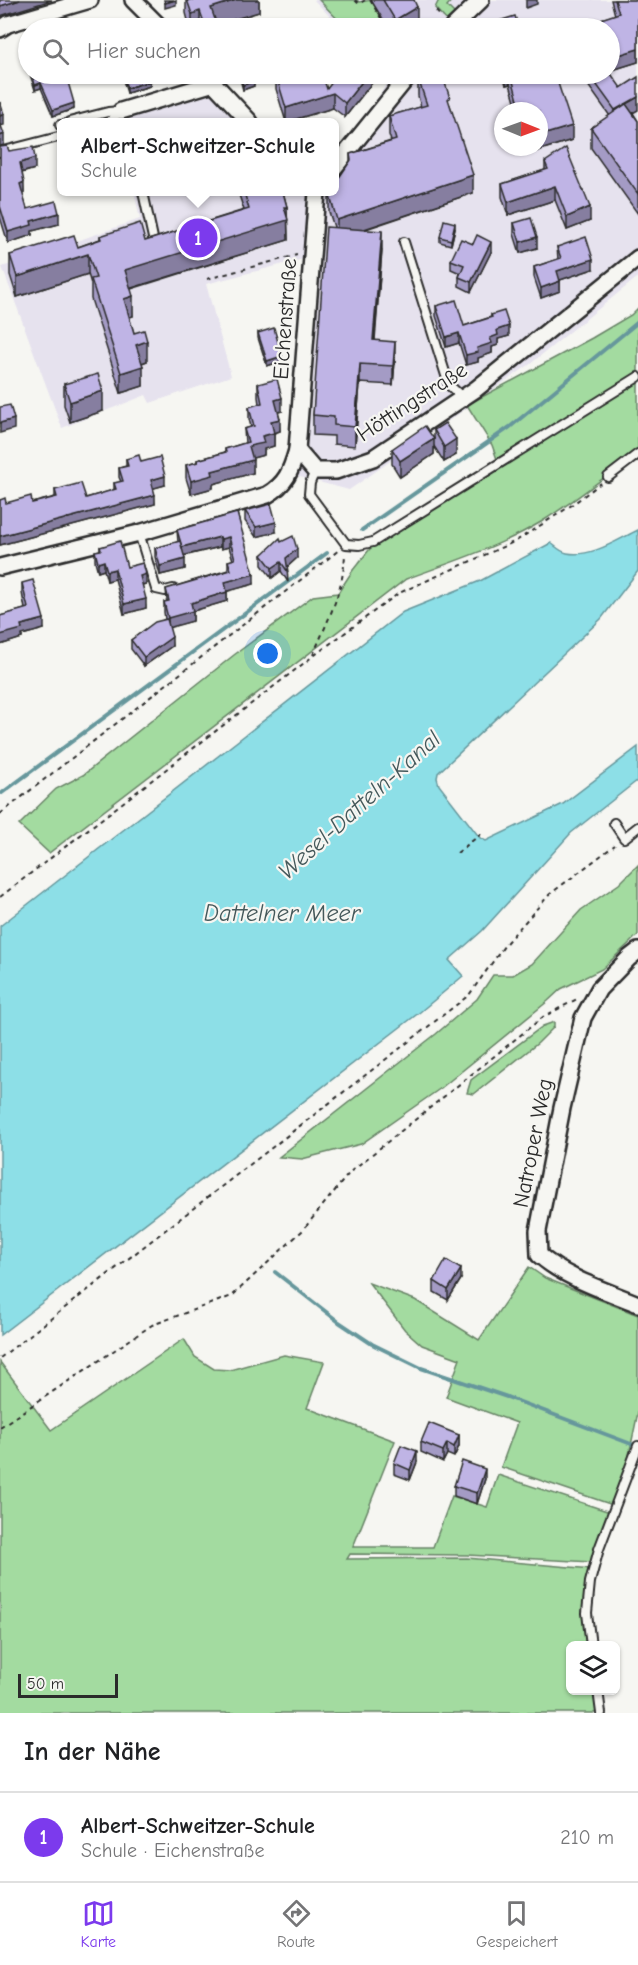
<!DOCTYPE html>
<html lang="de">
<meta charset="utf-8">
<style>
:root{--surface:#fff;--page:#f6f6f6;--text:#202124;--muted:#757577;--line:#e0e0e0;--accent:#7c3aed}
body{margin:0;font-family:"Comic Neue",sans-serif;background:var(--page);color:var(--text)}
.controls{position:absolute;right:18px;bottom:18px;display:grid;overflow:hidden;border-radius:9px;box-shadow:0 2px 4px #0004}
.controls button{width:54px;height:54px;display:grid;place-items:center;padding:0;border:0;border-bottom:2px solid var(--line);background:var(--surface);color:var(--text);font:30px sans-serif}
.compass{position:absolute;left:494px;top:102px;width:54px;height:54px;border-radius:50%;background:var(--surface);box-shadow:0 2px 4px #0004;rotate:91deg}
.scale{position:absolute;left:18px;bottom:15px;width:100px;box-sizing:border-box;padding-left:6px;border:3px solid #2b2b2b;border-top:0;font-size:16px;line-height:21px;white-space:nowrap;color:#2b2b2b;-webkit-text-stroke:4px #f6f6f2;paint-order:stroke}
.you{position:absolute;left:268px;top:654px;width:21px;height:21px;margin:-15px;border:4px solid #fff;border-radius:50%;background:#1a73e8;box-shadow:0 0 0 9px #1a73e833}
.badge{display:grid;place-items:center;width:39px;height:39px;border-radius:50%;background:var(--accent);color:#fff;font-size:20px;font-weight:700}
.pin{position:absolute;translate:-50% -50%;border:3px solid #fff;box-shadow:0 2px 6px #0006}
.popup{position:absolute;left:57px;top:118px;width:282px;height:78px;box-sizing:border-box;display:grid;place-content:center;border-radius:9px;background:var(--surface);filter:drop-shadow(0 2px 4px #0005);font-size:20px;white-space:nowrap;color:var(--muted)}
.popup b{font-size:22px;color:var(--text)}
.popup::after{content:'';position:absolute;left:50%;top:100%;margin-left:-12px;border:12px solid transparent;border-top-color:var(--surface)}
.list{margin:0;padding:0;list-style:none}
h2{display:flex;justify-content:space-between;align-items:center;height:78px;margin:0;padding:0 24px;font-size:26px}
h2 small{font-size:20px;font-weight:400;color:var(--muted)}
.list li{display:grid;grid-template-columns:39px 1fr auto;gap:18px;align-items:center;box-sizing:border-box;height:90px;padding:0 24px;border-top:2px solid var(--line)}
.list b{display:block;font-size:22px;white-space:nowrap}
.list p{margin:0;font-size:20px;white-space:nowrap;color:var(--muted)}
.list em{font-size:20px;font-style:normal;color:var(--muted)}
.icon{flex:none;width:33px;height:33px;fill:none;stroke:currentColor;stroke-width:2;stroke-linecap:round;stroke-linejoin:round}
.map{position:relative;flex:none;width:638px;height:1713px;overflow:hidden}
.search{position:absolute;background:var(--surface);box-shadow:0 2px 4px #0004;left:18px;right:18px;top:18px;height:66px;display:flex;align-items:center;gap:15px;box-sizing:border-box;padding:0 21px;border-radius:33px;color:var(--muted);font-size:22px}
.sheet{height:168px;background:var(--surface)}
nav{display:flex;justify-content:space-around;align-items:center;box-sizing:border-box;height:84px;border-top:2px solid var(--line);background:var(--surface);font-size:16px;color:var(--muted)}
nav a{display:grid;justify-items:center;gap:3px}
nav .on{color:var(--accent)}
.map>svg:first-child{display:block}
</style>
<div class="map">
<svg width="638" height="1713" viewBox="0 0 638 1713">
<rect width="100%" height="100%" fill="#f6f6f2"/>
<filter id="ink" filterUnits="userSpaceOnUse"><feTurbulence type="fractalNoise" baseFrequency=".0167" numOctaves="2"/><feDisplacementMap in="SourceGraphic" scale="12" xChannelSelector="R" yChannelSelector="G"/><feConvolveMatrix kernelMatrix="1 2 1 2 8 2 1 2 1" color-interpolation-filters="sRGB"/></filter>
<g filter="url(#ink)">
<g fill="#e6e2ee" fill-rule="evenodd">
<path d="M 314,0 L 638,0 L 638,277 L 529,365 L 349,490 L 296,476 L 319,192 L 334,192 L 335,165 L 389,80 L 384,74 L 610,74 L 610,28 L 341,28 ZM 503,111 L 539,111 L 539,147 L 503,147 Z"/>
<path d="M 214,86 L 246,122 L 120,122 L 127,113 Z"/>
<path d="M 134,192 L 316,192 L 311,257 L 206,284 L 231,376 L 150,403 L 146,395 L 62,428 L 2,267 L 140,219 Z"/>
</g>
<g fill="#a3dba0" stroke="#678366" stroke-width="1.5">
<path d="M 319,0 L 357,0 L 359,2 L 371,0 L 388,28 L 346,28 Z"/>
<path d="M 439,0 L 452,0 L 447,6 L 455,14 L 448,22 L 435,8 Z"/>
<path d="M 638,308 L 638,374 L 498,462 L 492,445 L 467,405 L 592,338 L 631,315 Z"/>
<path d="M 638,379 L 638,452 C 606,476 575,501 541,522 C 499,547 452,562 406,579 L 49,853 L 19,825 L 56,789 L 83,775 L 234,655 L 313,596 L 338,593 L 353,570 L 373,545 Z"/>
<path d="M 638,865 L 638,935 L 602,969 L 561,989 L 548,1001 L 441,1088 L 361,1144 L 302,1159 L 279,1157 L 436,1034 L 477,999 L 493,975 L 513,975 L 532,964 L 581,910 L 619,884 Z"/>
<path d="M 554,1022 L 554,1027 L 538,1043 L 474,1094 L 467,1093 L 471,1080 L 543,1026 Z"/>
<path d="M 529,1267 L 545,1278 L 638,1315 L 638,1412 L 626,1469 L 613,1505 L 501,1467 L 517,1423 L 446,1397 L 460,1359 L 422,1345 L 405,1330 L 369,1283 L 415,1300 L 479,1340 Z"/>
<path d="M 184,1339 L 195,1357 L 214,1369 L 230,1370 L 284,1355 L 324,1362 L 307,1408 L 395,1441 L 353,1547 L 433,1547 L 452,1496 L 487,1507 L 498,1475 L 610,1512 L 592,1562 L 467,1555 L 350,1554 L 347,1559 L 467,1558 L 592,1569 L 590,1645 L 570,1646 L 570,1690 L 595,1691 L 598,1713 L 0,1713 L 0,1362 L 51,1430 Z"/>
</g>
<path fill="#8ddfe7" stroke="#66979c" stroke-width="1.5" d="M 638,530 L 638,571 L 601,619 L 438,773 L 437,778 L 439,785 L 480,838 L 486,841 L 563,804 L 638,747 L 638,780 L 571,833 L 482,931 L 449,960 L 463,976 L 420,1012 L 0,1335 L 0,926 L 403,612 L 480,581 L 551,543 C 555,546 561,552 567,553 C 591,558 617,540 638,530 Z"/>
<g fill="none" stroke-linecap="round" stroke-linejoin="round">
<g stroke="#66979c" stroke-width="4">
<path d="M 362,530 L 510,427 L 638,322"/>
<path d="M 2,793 L 327,553"/>
<path d="M 275,1272 L 339,1322 L 372,1344 L 421,1368 L 507,1397 L 634,1445"/>
</g>
<g stroke="#2b2b2b" stroke-width="12">
<g id="service">
<path d="M 69,122 L 108,112 L 121,111"/>
<path d="M 109,122 L 121,111"/>
<path d="M 60,125 L 62,125"/>
<path d="M 0,152 L 62,136"/>
<path d="M 143,192 L 153,238"/>
<path d="M 404,242 L 449,385 L 463,398"/>
<path d="M 315,471 L 310,483 L 309,494 L 346,544 L 359,545 L 373,542 L 638,377"/>
<path d="M 608,477 L 638,454"/>
<path d="M 139,533 L 156,589 L 165,591 L 173,589"/>
<path d="M 614,823 L 624,838 L 638,827"/>
<path d="M 591,1646 L 587,1613 L 590,1582 L 599,1549 L 638,1446"/>
<path d="M 598,1690 L 601,1713"/>
</g>
</g>
<g stroke="#2b2b2b" stroke-width="20">
<g id="minor">
<path d="M 133,0 L 161,28"/>
<path d="M 452,28 L 481,0"/>
<path d="M 0,29 L 8,24 L 90,0"/>
<path d="M 205,74 L 250,122"/>
<path d="M 121,111 L 214,83"/>
<path d="M 334,168 L 410,74"/>
<path d="M 297,450 L 315,471 L 336,471 L 373,458 L 476,389 L 638,258"/>
<path d="M 0,567 L 139,533 L 267,495 C 286,484 291,471 297,450 L 317,192"/>
<path d="M 638,951 L 629,958 L 599,989 L 583,1018 L 562,1108 L 538,1231 L 539,1255 C 567,1279 604,1290 638,1304"/>
</g>
</g>
<g stroke="#2b2b2b" stroke-width="2" stroke-dasharray="4.5 4.5" stroke-linecap="butt">
<path d="M 355,0 L 359,4 L 365,0"/>
<path d="M 370,0 L 387,28"/>
<path d="M 436,11 L 442,18"/>
<path d="M 416,28 L 422,23"/>
<path d="M 207,279 L 297,255"/>
<path d="M 313,655 C 327,622 344,590 345,553"/>
<path d="M 0,814 L 339,550"/>
<path d="M 457,853 L 481,834"/>
<path d="M 0,897 L 312,657 L 399,593 L 516,541 L 569,507 L 601,483"/>
<path d="M 0,1358 L 469,995 L 507,942 L 550,894 L 615,845"/>
<path d="M 0,1427 L 152,1325 L 232,1296 L 303,1230 L 350,1172 L 543,1017 L 577,999"/>
</g>
<use href="#service" stroke="#f6f6f2" stroke-width="8"/>
<use href="#minor" stroke="#f6f6f2" stroke-width="15"/>
</g>
<g fill="#a49bc5" stroke="#2b2b2b" stroke-width="1.5">
<path d="M 186,0 L 259,0 L 259,12 L 217,25 L 218,28 L 190,28 L 186,13 Z"/>
<path d="M 371,0 L 414,0 L 417,27 L 414,28 L 388,28 Z"/>
<path d="M 611,0 L 638,0 L 638,62 L 609,71 L 609,28 L 601,28 L 601,19 L 615,15 Z"/>
<path d="M 28,47 L 28,70 L 23,54 L 23,49 Z"/>
<path d="M 30,74 L 61,74 L 74,109 L 53,116 L 41,88 L 35,90 Z"/>
<path d="M 121,74 L 148,74 L 150,86 L 127,93 Z"/>
<path d="M 233,74 L 252,74 L 254,86 L 243,90 L 240,79 L 235,80 Z"/>
<path d="M 375,74 L 375,79 L 345,117 L 333,108 L 286,122 L 276,89 L 276,75 L 327,89 Z"/>
<path d="M 503,74 L 532,74 L 534,78 L 572,140 L 537,151 L 535,147 L 539,147 L 539,111 L 518,111 L 510,84 L 506,85 Z"/>
<path d="M 583,74 L 609,74 L 638,121 L 638,214 L 591,148 L 591,128 L 610,116 L 583,78 Z"/>
<path d="M 418,78 L 450,105 L 473,193 L 363,230 L 382,250 L 375,340 L 395,361 L 393,385 L 360,383 L 355,446 L 334,444 L 334,436 L 313,435 L 313,415 L 334,227 L 329,212 L 329,193 L 350,161 L 350,154 L 391,141 L 389,135 L 389,116 L 421,107 L 418,96 Z"/>
<path d="M 0,147 L 9,151 L 35,169 L 22,173 L 24,193 L 22,193 L 27,209 L 59,224 L 32,231 L 32,235 L 8,243 L 0,217 Z"/>
<path d="M 545,162 L 590,221 L 567,230 L 555,200 L 508,215 L 502,197 L 502,184 L 545,170 Z"/>
<path d="M 238,192 L 283,192 L 287,207 L 288,240 L 131,289 L 133,316 L 129,317 L 134,333 L 147,361 L 142,363 L 143,386 L 121,393 L 91,299 L 91,284 L 88,274 L 17,297 L 10,275 L 10,255 L 78,247 L 100,239 L 100,236 L 145,241 L 244,210 Z"/>
<path d="M 514,223 L 537,248 L 520,253 L 514,234 Z"/>
<path d="M 455,228 L 451,245 L 440,242 L 440,237 Z"/>
<path d="M 557,247 L 593,269 L 560,280 L 560,291 L 541,298 L 534,277 L 534,267 L 558,259 Z"/>
<path d="M 491,252 L 471,292 L 459,286 L 459,277 L 460,273 L 451,269 L 451,260 Z"/>
<path d="M 436,306 L 464,326 L 491,317 L 491,315 L 509,336 L 498,339 L 498,345 L 492,347 L 492,353 L 478,358 L 478,362 L 466,365 L 459,343 L 446,347 L 436,316 Z"/>
<path d="M 258,333 L 282,361 L 267,366 L 258,338 Z"/>
<path d="M 64,384 L 103,411 L 70,422 L 64,405 Z"/>
<path d="M 258,384 L 282,411 L 278,412 L 280,431 L 274,433 L 274,446 L 264,449 L 264,455 L 252,458 L 253,473 L 213,484 L 213,488 L 191,494 L 186,478 L 186,465 L 197,462 L 197,460 L 225,452 L 225,449 L 245,443 L 244,429 L 251,427 L 249,419 L 249,407 L 259,404 L 258,397 Z"/>
<path d="M 434,430 L 456,455 L 444,462 L 434,446 L 434,454 L 400,477 L 392,464 L 392,449 L 434,439 Z"/>
<path d="M 126,459 L 141,462 L 165,485 L 153,488 L 155,504 L 0,545 L 0,500 L 6,503 L 32,503 L 55,497 L 55,490 L 86,498 L 114,490 L 114,483 L 121,482 L 119,477 L 119,468 L 126,466 Z"/>
<path d="M 245,511 L 276,532 L 256,537 L 245,521 Z"/>
<path d="M 237,513 L 254,584 L 227,591 L 227,601 L 193,611 L 193,621 L 169,627 L 172,646 L 144,666 L 131,649 L 131,640 L 165,619 L 164,612 L 164,602 L 167,601 L 166,589 L 228,570 L 228,561 L 233,560 L 229,547 L 221,549 L 220,547 L 184,556 L 185,569 L 160,575 L 155,557 L 155,548 L 178,542 L 177,530 Z"/>
<path d="M 281,542 L 297,558 L 287,567 L 288,582 L 281,571 L 272,578 L 262,565 L 262,555 Z"/>
<path d="M 100,547 L 146,584 L 142,585 L 146,608 L 124,614 L 115,579 L 107,581 L 104,570 L 98,572 L 95,561 L 95,551 L 100,550 Z"/>
<path d="M 22,583 L 44,629 L 22,635 L 22,638 L 0,645 L 0,616 L 25,609 L 22,593 Z"/>
<path d="M 461,1279 L 448,1300 L 434,1292 L 434,1281 Z"/>
<path d="M 459,1435 L 459,1446 L 454,1457 L 447,1454 L 443,1462 L 421,1452 L 421,1442 Z"/>
<path d="M 417,1462 L 410,1480 L 394,1474 L 394,1463 Z"/>
<path d="M 485,1479 L 477,1504 L 454,1496 L 454,1486 Z"/>
</g>
<g fill="#867ea0" stroke="#2b2b2b" stroke-width="1.5">
<path d="M 20,0 L 52,0 L 0,16 L 0,6 Z"/>
<path d="M 176,0 L 176,5 L 165,8 L 165,3 Z"/>
<path d="M 236,0 L 259,0 L 259,12 L 211,26 L 211,8 Z"/>
<path d="M 526,0 L 537,0 L 537,4 L 526,8 Z"/>
<path d="M 417,7 L 417,27 L 414,28 L 395,28 L 395,20 Z"/>
<path d="M 200,11 L 200,28 L 192,28 L 192,14 Z"/>
<path d="M 638,49 L 638,62 L 609,71 L 609,58 Z"/>
<path d="M 240,74 L 240,79 L 235,80 L 235,75 Z"/>
<path d="M 368,74 L 375,74 L 375,79 L 345,117 L 345,103 Z"/>
<path d="M 506,74 L 510,74 L 510,84 L 506,85 Z"/>
<path d="M 150,81 L 150,86 L 127,93 L 127,88 Z"/>
<path d="M 254,81 L 254,86 L 243,90 L 243,85 Z"/>
<path d="M 41,83 L 41,88 L 35,90 L 35,85 Z"/>
<path d="M 333,93 L 333,108 L 286,122 L 286,108 Z"/>
<path d="M 638,97 L 638,110 L 615,123 L 615,110 Z"/>
<path d="M 74,103 L 74,109 L 53,116 L 53,110 Z"/>
<path d="M 527,106 L 527,111 L 520,111 L 520,108 Z"/>
<path d="M 4,114 L 4,125 L 0,126 L 0,116 Z"/>
<path d="M 572,126 L 572,140 L 537,151 L 537,147 L 539,147 L 539,136 Z"/>
<path d="M 4,134 L 4,145 L 0,146 L 0,136 Z"/>
<path d="M 35,158 L 35,169 L 20,173 L 20,163 Z"/>
<path d="M 473,175 L 473,193 L 337,238 L 337,220 Z"/>
<path d="M 24,182 L 24,193 L 20,195 L 20,184 Z"/>
<path d="M 555,186 L 555,200 L 508,215 L 508,202 Z"/>
<path d="M 287,207 L 288,240 L 125,290 L 125,270 Z"/>
<path d="M 590,207 L 590,221 L 567,230 L 567,217 Z"/>
<path d="M 59,213 L 59,224 L 32,231 L 32,235 L 8,243 L 8,232 L 31,221 Z"/>
<path d="M 455,223 L 455,228 L 451,245 L 451,240 Z"/>
<path d="M 382,231 L 382,250 L 373,359 L 373,340 Z"/>
<path d="M 537,237 L 537,248 L 520,253 L 520,242 Z"/>
<path d="M 491,242 L 491,252 L 471,292 L 471,282 Z"/>
<path d="M 88,254 L 88,274 L 17,297 L 17,277 Z"/>
<path d="M 593,259 L 593,269 L 557,281 L 557,271 Z"/>
<path d="M 560,281 L 560,291 L 541,298 L 541,288 Z"/>
<path d="M 133,296 L 133,316 L 124,319 L 124,299 Z"/>
<path d="M 509,326 L 509,336 L 498,339 L 498,345 L 492,347 L 492,353 L 478,358 L 478,362 L 466,365 L 466,355 L 490,338 L 497,330 Z"/>
<path d="M 459,333 L 459,343 L 446,347 L 446,337 Z"/>
<path d="M 147,341 L 147,361 L 136,365 L 136,345 Z"/>
<path d="M 395,342 L 395,361 L 393,385 L 393,366 Z"/>
<path d="M 282,356 L 282,361 L 267,366 L 267,361 Z"/>
<path d="M 360,364 L 360,383 L 355,446 L 355,427 Z"/>
<path d="M 143,366 L 143,386 L 121,393 L 121,373 Z"/>
<path d="M 103,391 L 103,411 L 70,422 L 70,402 Z"/>
<path d="M 282,398 L 282,411 L 275,413 L 275,400 Z"/>
<path d="M 14,419 L 14,429 L 0,433 L 0,423 Z"/>
<path d="M 280,419 L 280,431 L 271,434 L 271,421 Z"/>
<path d="M 274,433 L 274,446 L 264,449 L 264,455 L 249,459 L 249,446 L 262,436 Z"/>
<path d="M 434,439 L 434,454 L 400,477 L 400,461 Z"/>
<path d="M 456,439 L 456,455 L 444,462 L 444,447 Z"/>
<path d="M 253,460 L 253,473 L 213,484 L 213,488 L 191,494 L 191,481 L 212,471 Z"/>
<path d="M 165,476 L 165,485 L 151,489 L 151,480 Z"/>
<path d="M 155,495 L 155,504 L 0,545 L 0,536 Z"/>
<path d="M 276,522 L 276,532 L 256,537 L 256,527 Z"/>
<path d="M 220,537 L 220,547 L 182,556 L 182,547 Z"/>
<path d="M 229,537 L 229,547 L 221,549 L 221,539 Z"/>
<path d="M 297,549 L 297,558 L 286,568 L 286,558 Z"/>
<path d="M 185,559 L 185,569 L 160,575 L 160,566 Z"/>
<path d="M 104,561 L 104,570 L 98,572 L 98,563 Z"/>
<path d="M 281,562 L 281,571 L 272,578 L 272,568 Z"/>
<path d="M 115,569 L 115,579 L 107,581 L 107,571 Z"/>
<path d="M 146,574 L 146,584 L 140,585 L 140,576 Z"/>
<path d="M 254,574 L 254,584 L 225,592 L 225,582 Z"/>
<path d="M 227,592 L 227,601 L 193,611 L 193,621 L 168,628 L 168,618 L 191,603 Z"/>
<path d="M 146,599 L 146,608 L 124,614 L 124,604 Z"/>
<path d="M 44,619 L 44,629 L 22,635 L 22,638 L 0,645 L 0,635 L 21,625 Z"/>
<path d="M 172,637 L 172,646 L 144,666 L 144,657 Z"/>
<path d="M 461,1269 L 461,1279 L 448,1300 L 448,1290 Z"/>
<path d="M 459,1435 L 459,1446 L 454,1457 L 454,1447 Z"/>
<path d="M 447,1443 L 447,1454 L 443,1462 L 443,1451 Z"/>
<path d="M 417,1451 L 417,1462 L 410,1480 L 410,1470 Z"/>
<path d="M 485,1469 L 485,1479 L 477,1504 L 477,1493 Z"/>
</g>
<g fill="#bfb4e5" stroke="#2b2b2b" stroke-width="1.5">
<path d="M 0,0 L 20,0 L 0,6 Z"/>
<path d="M 164,0 L 174,0 L 165,3 Z"/>
<path d="M 187,0 L 236,0 L 211,8 L 218,28 L 206,28 L 200,11 L 192,14 Z"/>
<path d="M 383,0 L 414,0 L 417,7 L 395,20 Z"/>
<path d="M 615,0 L 638,0 L 638,49 L 609,58 L 609,28 L 604,28 L 601,19 L 619,13 Z"/>
<path d="M 515,16 L 519,28 L 490,28 L 489,24 Z"/>
<path d="M 113,22 L 115,28 L 124,25 L 125,28 L 103,28 L 102,25 Z"/>
<path d="M 28,47 L 28,64 L 23,49 Z"/>
<path d="M 609,71 L 621,88 L 638,77 L 638,97 L 615,110 L 589,74 L 609,74 Z"/>
<path d="M 32,74 L 61,74 L 62,77 L 66,75 L 74,103 L 53,110 L 41,83 L 35,85 Z"/>
<path d="M 122,74 L 148,74 L 150,81 L 127,88 Z"/>
<path d="M 240,74 L 252,74 L 254,81 L 243,85 Z"/>
<path d="M 280,74 L 322,74 L 327,89 L 338,74 L 368,74 L 345,103 L 333,93 L 286,108 L 276,75 Z"/>
<path d="M 431,74 L 442,74 L 450,98 L 448,99 L 473,175 L 337,220 L 329,193 L 330,192 L 334,192 L 334,185 L 351,160 L 350,154 L 396,140 L 389,116 L 427,105 L 418,78 Z"/>
<path d="M 511,74 L 532,74 L 534,78 L 534,74 L 555,74 L 572,126 L 539,136 L 539,111 L 528,111 L 527,106 L 520,108 Z"/>
<path d="M 0,102 L 4,114 L 0,116 Z"/>
<path d="M 626,104 L 638,121 L 638,194 L 591,128 Z"/>
<path d="M 0,123 L 4,134 L 0,136 Z"/>
<path d="M 7,146 L 9,151 L 33,147 L 35,158 L 20,163 L 24,182 L 20,184 L 27,209 L 56,201 L 59,213 L 31,221 L 32,225 L 8,232 L 0,206 L 0,147 Z"/>
<path d="M 566,148 L 590,207 L 567,217 L 555,186 L 508,202 L 502,184 L 548,169 L 545,162 Z"/>
<path d="M 244,192 L 283,192 L 287,207 L 284,207 L 288,220 L 125,270 L 133,296 L 124,299 L 134,333 L 144,330 L 147,341 L 136,345 L 143,366 L 121,373 L 91,279 L 96,278 L 88,254 L 17,277 L 10,255 L 74,235 L 78,247 L 101,239 L 100,236 L 140,223 L 145,241 L 249,209 Z"/>
<path d="M 531,218 L 537,237 L 520,242 L 514,223 Z"/>
<path d="M 444,220 L 455,223 L 451,240 L 440,237 Z"/>
<path d="M 326,227 L 382,231 L 373,340 L 395,342 L 393,366 L 360,364 L 355,427 L 334,425 L 334,417 L 313,415 Z"/>
<path d="M 477,235 L 491,242 L 471,282 L 459,277 L 464,265 L 451,260 L 461,239 L 473,244 Z"/>
<path d="M 586,237 L 593,259 L 557,271 L 560,281 L 541,288 L 534,267 L 561,258 L 557,247 Z"/>
<path d="M 456,300 L 464,326 L 492,317 L 491,315 L 504,311 L 509,326 L 497,330 L 498,335 L 490,338 L 492,343 L 477,348 L 478,352 L 466,355 L 459,333 L 446,337 L 436,306 Z"/>
<path d="M 274,328 L 282,356 L 267,361 L 258,333 Z"/>
<path d="M 98,374 L 103,391 L 70,402 L 64,384 Z"/>
<path d="M 277,379 L 282,398 L 275,400 L 280,419 L 271,421 L 274,433 L 262,436 L 264,443 L 249,446 L 253,460 L 212,471 L 213,475 L 191,481 L 186,465 L 198,462 L 197,460 L 226,452 L 225,449 L 248,442 L 244,429 L 254,426 L 249,407 L 262,403 L 258,384 Z"/>
<path d="M 10,405 L 14,419 L 0,423 L 0,407 Z"/>
<path d="M 445,423 L 456,439 L 444,447 L 434,430 Z"/>
<path d="M 425,426 L 434,439 L 400,461 L 392,449 Z"/>
<path d="M 139,455 L 141,462 L 160,457 L 165,476 L 151,480 L 155,495 L 0,536 L 0,500 L 5,498 L 6,503 L 31,496 L 32,503 L 57,497 L 55,490 L 81,483 L 86,498 L 116,489 L 114,483 L 123,481 L 119,468 L 128,466 L 126,459 Z"/>
<path d="M 271,504 L 276,522 L 256,527 L 245,511 Z"/>
<path d="M 237,513 L 254,574 L 225,582 L 227,592 L 191,603 L 193,611 L 168,618 L 164,602 L 169,601 L 166,589 L 231,570 L 228,561 L 235,559 L 229,537 L 221,539 L 220,537 L 182,547 L 177,530 Z"/>
<path d="M 293,536 L 297,549 L 286,558 L 288,572 L 281,562 L 272,568 L 262,555 L 280,538 L 281,542 Z"/>
<path d="M 120,541 L 127,567 L 143,563 L 146,574 L 140,576 L 146,599 L 124,604 L 115,569 L 107,571 L 104,561 L 98,563 L 95,551 L 101,550 L 100,547 Z"/>
<path d="M 180,541 L 185,559 L 160,566 L 155,548 Z"/>
<path d="M 33,580 L 44,619 L 21,625 L 22,629 L 0,635 L 0,616 L 28,608 L 22,583 Z"/>
<path d="M 167,619 L 172,637 L 144,657 L 131,640 L 155,622 Z"/>
<path d="M 446,1260 L 461,1269 L 448,1290 L 434,1281 Z"/>
<path d="M 429,1423 L 459,1435 L 454,1447 L 447,1443 L 443,1451 L 421,1442 Z"/>
<path d="M 401,1445 L 417,1451 L 410,1470 L 394,1463 Z"/>
<path d="M 462,1461 L 485,1469 L 477,1493 L 454,1486 Z"/>
</g>
</g>
<g text-anchor="middle" dominant-baseline="central" stroke-width="4.5" stroke-linejoin="round" paint-order="stroke">
<g font-size="22" fill="#2b2b2b" stroke="#f6f6f2">
<text transform="translate(285 319) rotate(-86)">Eichenstraße</text>
<text transform="translate(412 402) rotate(-33)">Höttingstraße</text>
<text transform="translate(533 1143) rotate(-79)">Natroper Weg</text>
</g>
<g font-size="24" font-style="italic" fill="#44585a" stroke="#f6f6f2">
<text transform="translate(359 805) rotate(-42)">Wesel-Datteln-Kanal</text>
<text x="282" y="913">Dattelner Meer</text>
</g>
</g>
</svg>
<div class="controls">
<button><svg class="icon" aria-label="layers" viewBox="0 0 24 24"><path d="M12 4l9 5-9 5-9-5zM3 14l9 5 9-5"/></svg></button>
</div>
<svg class="compass" viewBox="-18 -18 36 36"><path d="M0-13l5 13h-10z" fill="#e53935"/><path d="M0 13l5-13h-10z" fill="#757577"/></svg>
<div class="scale">50 m</div>
<div class="you"></div>
<div class="pin badge" style="left:198px;top:238px">1</div>
<div class="popup"><b>Albert-Schweitzer-Schule</b>Schule</div>
<div class="search"><svg class="icon" aria-label="search" viewBox="0 0 24 24"><circle cx="10" cy="10" r="6"/><path d="M15 15l6 6"/></svg>Hier suchen</div>
</div>
<section class="sheet">
<h2>In der Nähe<small></small></h2>
<ul class="list">
<li><span class="badge">1</span><div><b>Albert-Schweitzer-Schule</b><p>Schule · Eichenstraße</p></div><em>210 m</em></li>
</ul>
</section>
<nav>
<a class="on"><svg class="icon" aria-label="map" viewBox="0 0 24 24"><path d="M3 6l6-2 6 2 6-2v14l-6 2-6-2-6 2zM9 4v14M15 6v14"/></svg>Karte</a>
<a><svg class="icon" aria-label="directions" viewBox="0 0 24 24"><path d="M12 3l9 9-9 9-9-9zM9 14v-3h6M13 9l2 2-2 2"/></svg>Route</a>
<a><svg class="icon" aria-label="saved" viewBox="0 0 24 24"><path d="M7 4h10v16l-5-4-5 4z"/></svg>Gespeichert</a>
</nav>
